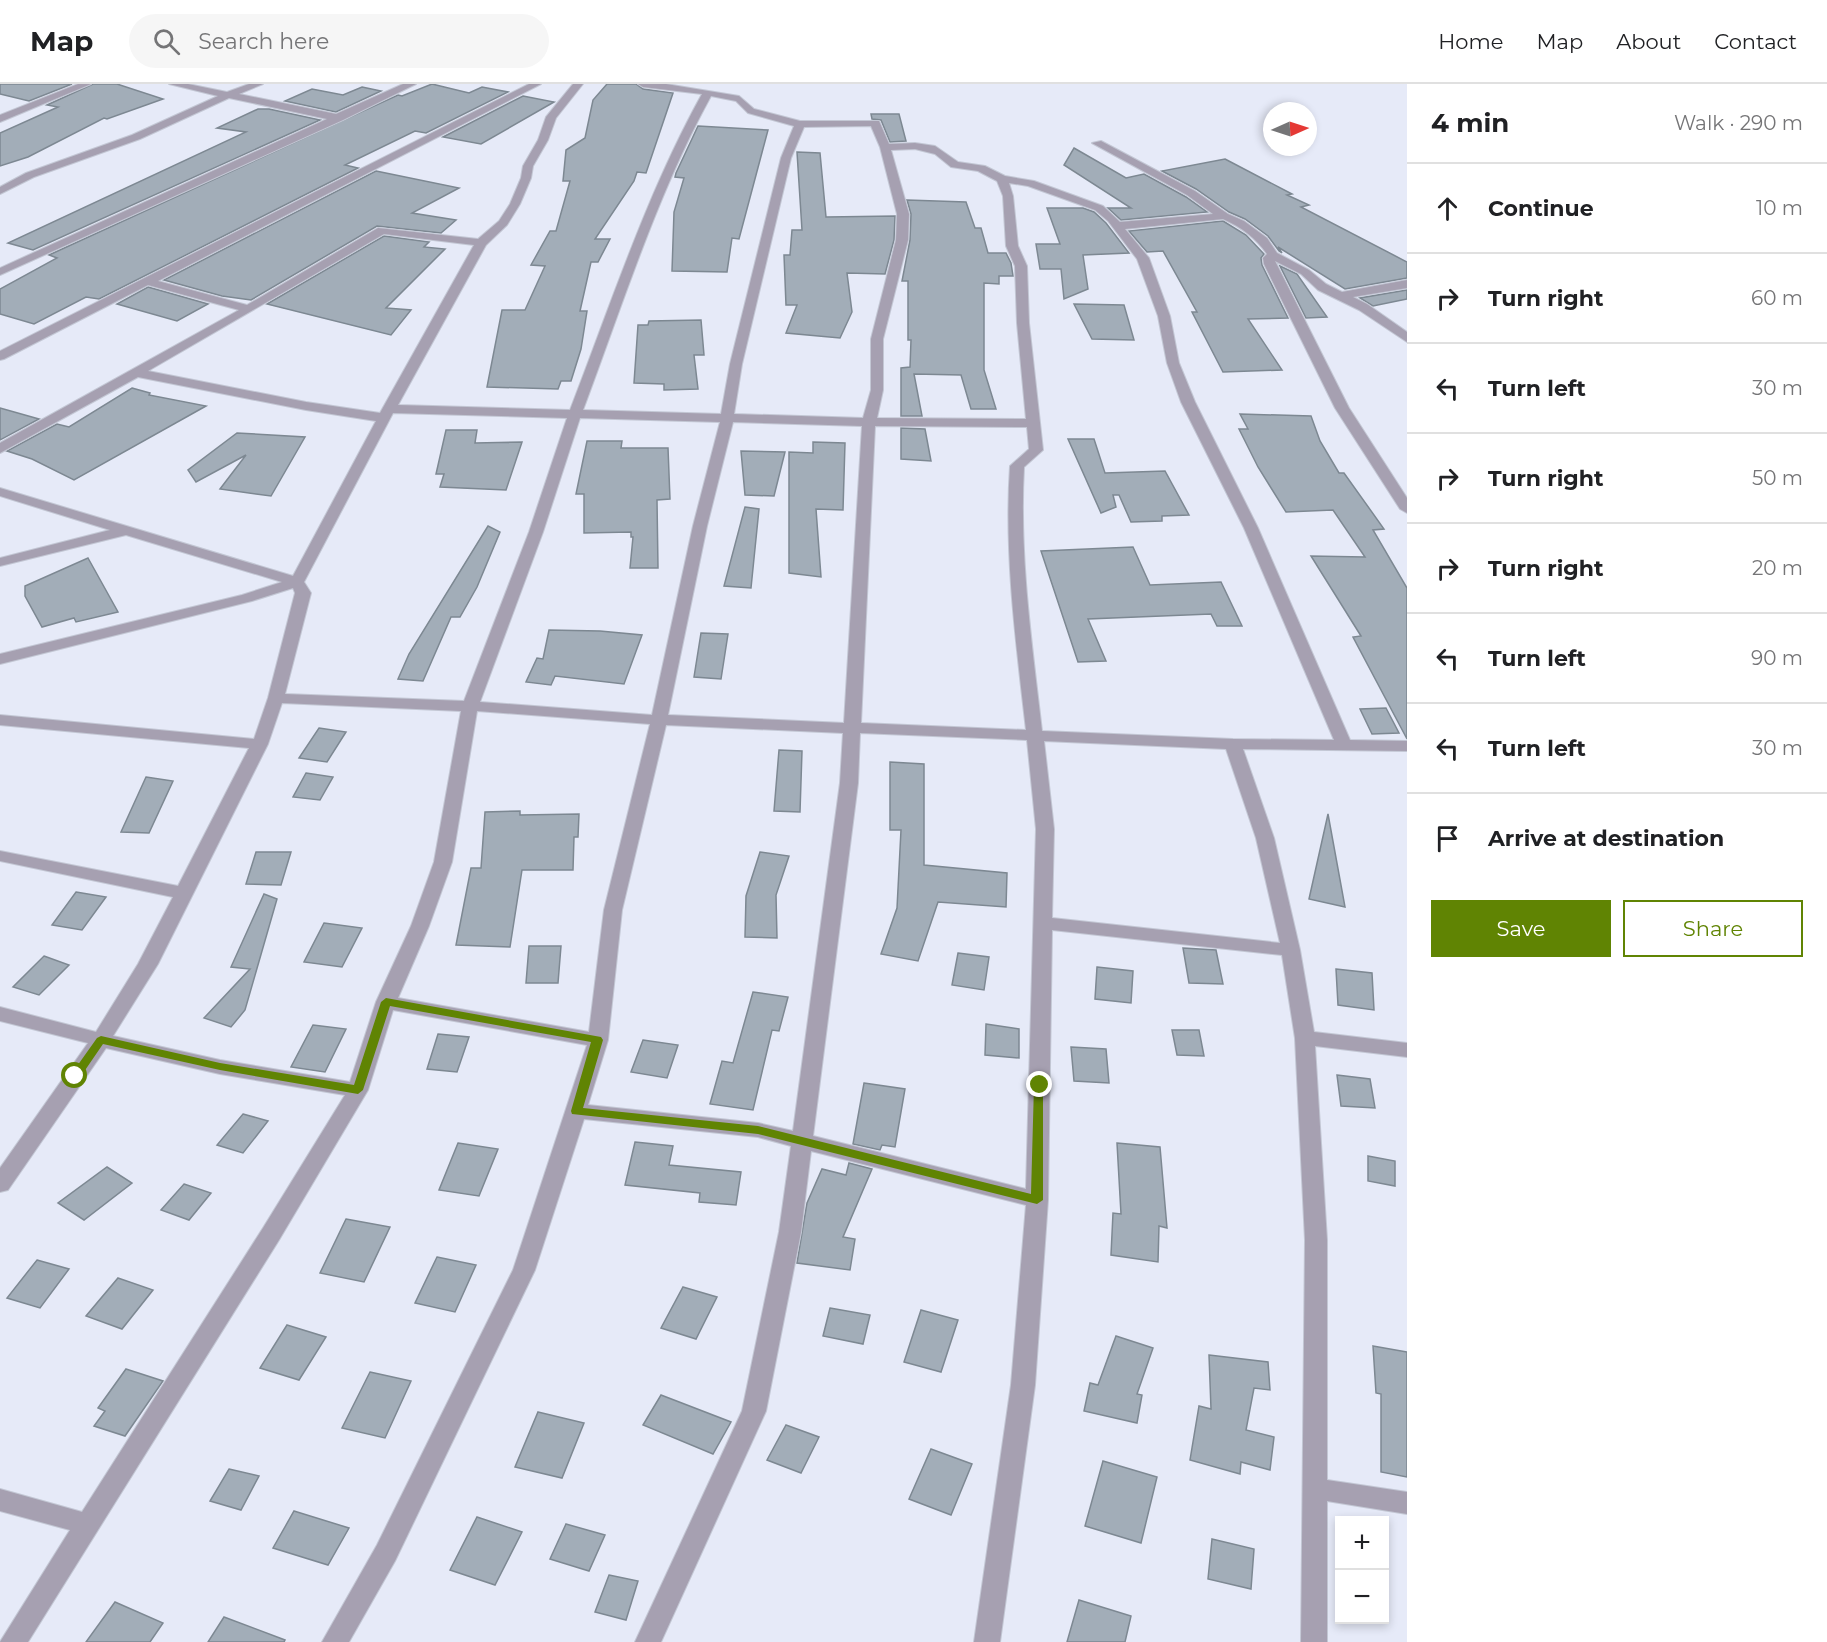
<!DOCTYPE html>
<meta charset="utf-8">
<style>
:root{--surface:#fff;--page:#f6f6f6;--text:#202124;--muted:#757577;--line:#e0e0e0;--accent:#608403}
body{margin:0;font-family:Montserrat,sans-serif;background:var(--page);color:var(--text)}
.controls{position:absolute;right:18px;bottom:18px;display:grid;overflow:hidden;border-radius:0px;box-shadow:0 3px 9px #0003}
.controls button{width:54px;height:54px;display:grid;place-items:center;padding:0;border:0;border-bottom:2px solid var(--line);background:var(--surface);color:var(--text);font:30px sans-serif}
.compass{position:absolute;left:1263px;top:18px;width:54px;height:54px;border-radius:50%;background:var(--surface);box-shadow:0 3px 9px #0003;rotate:87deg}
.stop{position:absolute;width:18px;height:18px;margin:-14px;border:4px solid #608403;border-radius:50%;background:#fff}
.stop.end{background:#608403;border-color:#fff;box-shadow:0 2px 6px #0008}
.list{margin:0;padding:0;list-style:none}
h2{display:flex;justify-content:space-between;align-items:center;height:78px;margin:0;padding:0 24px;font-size:26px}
h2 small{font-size:20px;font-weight:400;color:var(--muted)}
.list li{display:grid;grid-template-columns:39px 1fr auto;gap:18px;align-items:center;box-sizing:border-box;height:90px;padding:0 24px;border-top:2px solid var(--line)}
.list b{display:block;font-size:22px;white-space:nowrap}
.list em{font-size:20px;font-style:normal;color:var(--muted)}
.actions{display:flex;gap:12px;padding:18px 24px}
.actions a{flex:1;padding:14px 0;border:2px solid var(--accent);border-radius:0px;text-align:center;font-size:21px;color:var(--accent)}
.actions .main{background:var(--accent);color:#fff}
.icon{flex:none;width:33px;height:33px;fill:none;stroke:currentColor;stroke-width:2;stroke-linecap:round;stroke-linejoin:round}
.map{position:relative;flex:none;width:1407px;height:1558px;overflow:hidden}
header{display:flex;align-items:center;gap:36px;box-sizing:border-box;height:84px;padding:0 30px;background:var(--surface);border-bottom:2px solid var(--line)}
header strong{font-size:28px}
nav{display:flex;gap:33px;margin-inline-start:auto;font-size:21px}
.search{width:420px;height:54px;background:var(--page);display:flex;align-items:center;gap:15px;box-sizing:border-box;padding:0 21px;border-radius:33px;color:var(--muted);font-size:22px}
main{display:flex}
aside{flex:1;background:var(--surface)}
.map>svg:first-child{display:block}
</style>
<header>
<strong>Map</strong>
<div class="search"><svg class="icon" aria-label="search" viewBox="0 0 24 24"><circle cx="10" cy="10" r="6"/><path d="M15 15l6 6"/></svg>Search here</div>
<nav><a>Home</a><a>Map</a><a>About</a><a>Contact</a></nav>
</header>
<main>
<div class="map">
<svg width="1407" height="1558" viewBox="0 0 1407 1558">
<rect width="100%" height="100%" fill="#e6eaf8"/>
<g fill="#a2adb8" stroke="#7d8892" stroke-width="1.5">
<path d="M 0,0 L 72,0 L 29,17 L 0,10 Z"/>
<path d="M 93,0 L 117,0 L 163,15 L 107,35 L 104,34 L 28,73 L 0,82 L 0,49 L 58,23 L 47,21 Z"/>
<path d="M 432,0 L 469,9 L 482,3 L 508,8 L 426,49 L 415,47 L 345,81 L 358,84 L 99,215 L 86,213 L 34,240 L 0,230 L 0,205 L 57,174 L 49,171 L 398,11 L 402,12 Z"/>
<path d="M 607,0 L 636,0 L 643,5 L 673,9 L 646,89 L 637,88 L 634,97 L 595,155 L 610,155 L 598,178 L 591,178 L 580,227 L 587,227 L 581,265 L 571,297 L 561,297 L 558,305 L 487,303 L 502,226 L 525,226 L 545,182 L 531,181 L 550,147 L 556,147 L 570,97 L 563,97 L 566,66 L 585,54 L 593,16 Z"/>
<path d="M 362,3 L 381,7 L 336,28 L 285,17 L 312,5 L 343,11 Z"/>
<path d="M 523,12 L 554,18 L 481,60 L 443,53 Z"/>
<path d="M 258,25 L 269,25 L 320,36 L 33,166 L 8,159 L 246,48 L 217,44 Z"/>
<path d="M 871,30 L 899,30 L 906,57 L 890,58 L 881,36 L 872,35 Z"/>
<path d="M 698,42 L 768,46 L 739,155 L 732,154 L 727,188 L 672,187 L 674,128 L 684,94 L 675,93 L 676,89 Z"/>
<path d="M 1074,64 L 1126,94 L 1144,90 L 1186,113 L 1207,128 L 1121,136 L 1108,124 L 1131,124 L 1064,81 Z"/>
<path d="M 797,68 L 820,69 L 826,133 L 895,132 L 894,156 L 885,190 L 847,189 L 852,228 L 840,254 L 786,249 L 797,221 L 786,221 L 784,171 L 790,171 L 792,146 L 802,146 Z"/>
<path d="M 1225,75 L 1292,110 L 1287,111 L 1309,121 L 1301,123 L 1407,178 L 1407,194 L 1345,205 L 1278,163 L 1282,169 L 1279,167 L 1268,152 L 1245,135 L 1229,128 L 1196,105 L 1162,87 Z"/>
<path d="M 376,87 L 459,104 L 412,129 L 456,136 L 441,149 L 377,142 L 251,216 L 222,212 L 164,196 Z"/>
<path d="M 907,116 L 966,118 L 975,144 L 981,144 L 988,169 L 1006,169 L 1011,179 L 1013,192 L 999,192 L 999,200 L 984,199 L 984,286 L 996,325 L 971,325 L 961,291 L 914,290 L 922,332 L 901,332 L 901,284 L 910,283 L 911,256 L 908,256 L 908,197 L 902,197 L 910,156 L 911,130 Z"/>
<path d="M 1047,124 L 1083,124 L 1094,128 L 1106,139 L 1129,169 L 1083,171 L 1088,205 L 1064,215 L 1061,185 L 1040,185 L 1036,160 L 1060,160 Z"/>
<path d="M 1223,137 L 1246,151 L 1264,170 L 1261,174 L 1262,181 L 1288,234 L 1248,235 L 1282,286 L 1223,288 L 1192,228 L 1197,228 L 1163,167 L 1147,168 L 1129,147 Z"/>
<path d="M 384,152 L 429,158 L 424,163 L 445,165 L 386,224 L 411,226 L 391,251 L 267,220 Z"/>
<path d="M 1280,182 L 1297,190 L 1327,233 L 1306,234 Z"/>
<path d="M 148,203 L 208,220 L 177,237 L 117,220 Z"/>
<path d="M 1407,206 L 1407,215 L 1373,222 L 1360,214 Z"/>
<path d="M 1074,220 L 1124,221 L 1134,256 L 1092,255 Z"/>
<path d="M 701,236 L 704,271 L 694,271 L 698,305 L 664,306 L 664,300 L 634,299 L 638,241 L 648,241 L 649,237 Z"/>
<path d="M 132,304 L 150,309 L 149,311 L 206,322 L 74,396 L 32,375 L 7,367 L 57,340 L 69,343 Z"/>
<path d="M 0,324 L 39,335 L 0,356 Z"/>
<path d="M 1240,330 L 1311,332 L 1320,357 L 1339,389 L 1344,389 L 1384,445 L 1373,446 L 1407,504 L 1407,655 L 1353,553 L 1361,552 L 1311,472 L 1365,473 L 1333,426 L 1286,428 L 1258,383 L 1239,345 L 1248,345 Z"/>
<path d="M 901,344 L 925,345 L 931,377 L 901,375 Z"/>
<path d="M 446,346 L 477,346 L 475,359 L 522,358 L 506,406 L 440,403 L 444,390 L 436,390 Z"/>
<path d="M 237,349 L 305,353 L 271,412 L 220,405 L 246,371 L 196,398 L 188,386 Z"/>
<path d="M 1068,355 L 1094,355 L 1105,389 L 1165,387 L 1189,431 L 1162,432 L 1162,437 L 1131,438 L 1119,411 L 1113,411 L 1116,423 L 1101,429 Z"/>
<path d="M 587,357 L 622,357 L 621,364 L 668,364 L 670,415 L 657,416 L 658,484 L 630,484 L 633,453 L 631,453 L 631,448 L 584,449 L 584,410 L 576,410 Z"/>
<path d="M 813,358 L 845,359 L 843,426 L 816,425 L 821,493 L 789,489 L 789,368 L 813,369 Z"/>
<path d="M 741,367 L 785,368 L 774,412 L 745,411 Z"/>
<path d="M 745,423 L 759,425 L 751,504 L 724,502 Z"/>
<path d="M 488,442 L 500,448 L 477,503 L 460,533 L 451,533 L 423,597 L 398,595 L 409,570 Z"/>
<path d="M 1133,463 L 1150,501 L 1221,498 L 1242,542 L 1217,542 L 1211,530 L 1088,535 L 1106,577 L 1078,578 L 1041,467 Z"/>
<path d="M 88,474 L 118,528 L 76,538 L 74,534 L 42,543 L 25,512 L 25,502 Z"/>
<path d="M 549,546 L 600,547 L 642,551 L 624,600 L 555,592 L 551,601 L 526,598 L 537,574 L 543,575 Z"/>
<path d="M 701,549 L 728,550 L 721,595 L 694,593 Z"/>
<path d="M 1386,624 L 1399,649 L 1372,650 L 1360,625 Z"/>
<path d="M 319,644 L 346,648 L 327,678 L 299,674 Z"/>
<path d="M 779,666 L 802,667 L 800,728 L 774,727 Z"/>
<path d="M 890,678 L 924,680 L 924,781 L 1007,789 L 1006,823 L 938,818 L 918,877 L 881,870 L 897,824 L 901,746 L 890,746 Z"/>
<path d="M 306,689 L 333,693 L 320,716 L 293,713 Z"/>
<path d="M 146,693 L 173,697 L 149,749 L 121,748 Z"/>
<path d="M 520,727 L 520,731 L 579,730 L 578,753 L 574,753 L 573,786 L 522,786 L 510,863 L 456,861 L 471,784 L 481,784 L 485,728 Z"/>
<path d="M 1328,730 L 1345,823 L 1309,815 Z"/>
<path d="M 256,768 L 291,768 L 281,801 L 246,800 Z"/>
<path d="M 760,768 L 789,772 L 776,811 L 777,854 L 745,853 L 746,812 Z"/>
<path d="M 76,808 L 106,813 L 82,846 L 52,841 Z"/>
<path d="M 264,810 L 277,815 L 245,926 L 231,943 L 204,934 L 250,885 L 231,883 Z"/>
<path d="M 324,839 L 362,844 L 342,883 L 304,878 Z"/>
<path d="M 529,862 L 561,862 L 558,899 L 526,899 Z"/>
<path d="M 1183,864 L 1216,866 L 1223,900 L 1189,899 Z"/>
<path d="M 958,869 L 989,873 L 984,906 L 952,901 Z"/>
<path d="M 44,872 L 69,881 L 39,911 L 13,903 Z"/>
<path d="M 1097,883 L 1133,887 L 1131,919 L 1095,915 Z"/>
<path d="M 1336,885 L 1372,889 L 1374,926 L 1338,921 Z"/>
<path d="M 753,908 L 788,913 L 779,947 L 772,946 L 753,1026 L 710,1020 L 722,977 L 733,979 Z"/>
<path d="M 986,940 L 1019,945 L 1019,974 L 985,971 Z"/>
<path d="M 313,941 L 346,945 L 325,988 L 291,983 Z"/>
<path d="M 1172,946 L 1199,946 L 1204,972 L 1177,971 Z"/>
<path d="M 438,950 L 469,953 L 457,988 L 427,985 Z"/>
<path d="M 643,956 L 678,961 L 667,994 L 631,988 Z"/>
<path d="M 1071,963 L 1106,965 L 1109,999 L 1074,997 Z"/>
<path d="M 1337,991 L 1370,995 L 1375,1024 L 1341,1022 Z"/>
<path d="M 864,999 L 905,1005 L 895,1063 L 882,1061 L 880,1066 L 853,1060 Z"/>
<path d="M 243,1030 L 268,1037 L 243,1069 L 217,1061 Z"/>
<path d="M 635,1058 L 673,1062 L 669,1081 L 741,1088 L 736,1121 L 699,1118 L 700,1109 L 625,1101 Z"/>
<path d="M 458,1059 L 498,1065 L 479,1112 L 439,1106 Z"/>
<path d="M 1117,1059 L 1160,1063 L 1167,1144 L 1159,1142 L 1158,1178 L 1111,1171 L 1113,1129 L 1121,1130 Z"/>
<path d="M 1368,1072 L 1395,1077 L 1395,1102 L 1368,1097 Z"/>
<path d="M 849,1079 L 872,1085 L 843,1153 L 855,1155 L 850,1186 L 797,1179 L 807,1119 L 822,1085 L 846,1091 Z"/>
<path d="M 107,1083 L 132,1099 L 84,1136 L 58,1119 Z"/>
<path d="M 184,1100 L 211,1109 L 189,1136 L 161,1126 Z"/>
<path d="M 346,1135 L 390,1143 L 364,1198 L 320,1189 Z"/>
<path d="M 437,1173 L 476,1181 L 455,1228 L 415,1219 Z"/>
<path d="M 37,1176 L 69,1185 L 40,1224 L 7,1214 Z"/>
<path d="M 118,1194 L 153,1206 L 122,1245 L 86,1232 Z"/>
<path d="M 683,1203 L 717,1213 L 696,1255 L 661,1244 Z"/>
<path d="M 830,1224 L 870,1231 L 863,1260 L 823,1252 Z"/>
<path d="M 921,1226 L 958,1236 L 941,1288 L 904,1278 Z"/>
<path d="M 287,1241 L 326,1253 L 299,1296 L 260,1284 Z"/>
<path d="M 1116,1252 L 1153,1264 L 1137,1310 L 1142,1311 L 1137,1339 L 1084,1327 L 1090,1299 L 1098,1301 Z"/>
<path d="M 1373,1262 L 1407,1268 L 1407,1393 L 1381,1388 L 1381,1310 L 1376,1309 Z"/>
<path d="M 1209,1271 L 1268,1278 L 1270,1306 L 1254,1304 L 1246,1346 L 1274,1353 L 1270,1386 L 1241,1378 L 1240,1390 L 1190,1376 L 1199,1322 L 1211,1325 Z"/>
<path d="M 126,1285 L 163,1297 L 125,1352 L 94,1342 L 105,1327 L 98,1324 Z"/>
<path d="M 370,1288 L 411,1297 L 385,1354 L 342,1344 Z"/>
<path d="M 661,1311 L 731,1338 L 713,1370 L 643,1341 Z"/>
<path d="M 538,1328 L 584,1339 L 562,1394 L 515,1383 Z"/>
<path d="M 786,1341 L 819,1353 L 801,1389 L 767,1376 Z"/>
<path d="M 931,1365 L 972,1380 L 951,1431 L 909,1415 Z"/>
<path d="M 1103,1377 L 1157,1393 L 1141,1459 L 1085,1442 Z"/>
<path d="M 229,1385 L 259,1392 L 241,1426 L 210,1417 Z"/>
<path d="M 294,1427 L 349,1444 L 328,1481 L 273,1464 Z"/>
<path d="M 477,1433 L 522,1448 L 495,1501 L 450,1486 Z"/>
<path d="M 566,1440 L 605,1451 L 589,1487 L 550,1475 Z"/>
<path d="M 1212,1455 L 1254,1465 L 1251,1505 L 1208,1495 Z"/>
<path d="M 609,1491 L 638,1497 L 626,1536 L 595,1528 Z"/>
<path d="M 1079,1516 L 1131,1532 L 1125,1558 L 1067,1558 Z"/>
<path d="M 115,1518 L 163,1539 L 150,1558 L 86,1558 Z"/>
<path d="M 224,1533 L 285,1556 L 284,1558 L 208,1558 Z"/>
</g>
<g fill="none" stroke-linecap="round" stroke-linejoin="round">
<g stroke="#c3c7d4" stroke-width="2">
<g id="street">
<path d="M 78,0 L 91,0 L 0,38 L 0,31 Z"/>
<path d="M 169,0 L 188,0 L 227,8 L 249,0 L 263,0 L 239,10 L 336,30 L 403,0 L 416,0 L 343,36 L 0,191 L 0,184 L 327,35 L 229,14 L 140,55 L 34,93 L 0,110 L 0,103 L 26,89 L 132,51 L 218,12 Z"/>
<path d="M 529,0 L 541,0 L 158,197 L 247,221 L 378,144 L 478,155 L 499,137 L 510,120 L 521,94 L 523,82 L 538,56 L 546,33 L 573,0 L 583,0 L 556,34 L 548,56 L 533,82 L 531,94 L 520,120 L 507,141 L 486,161 L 398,321 L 570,326 C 611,220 647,109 702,10 L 643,3 L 638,0 L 666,0 L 739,12 L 754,25 L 800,37 L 879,37 L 889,60 L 915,59 L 935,62 L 958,78 L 985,82 L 1005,92 L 1034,97 L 1103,122 L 1120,138 L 1213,130 L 1187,111 L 1092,59 L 1101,57 L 1195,107 L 1228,130 L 1244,137 L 1267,154 L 1277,169 L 1309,186 L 1326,200 L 1342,208 L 1407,196 L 1407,204 L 1353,213 L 1367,220 L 1407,248 L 1407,258 L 1359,226 L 1318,206 L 1301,190 L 1275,177 L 1349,324 L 1407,414 L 1407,429 L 1400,425 L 1335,324 L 1264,180 L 1263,174 L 1267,170 C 1256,154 1241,143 1223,135 L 1125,145 L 1149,174 L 1170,232 L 1179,279 L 1195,318 L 1258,444 L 1350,656 L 1407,657 L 1407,667 L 1243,665 L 1274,754 L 1300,866 L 1314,948 L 1407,959 L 1407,973 L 1315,962 L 1327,1156 L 1327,1396 L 1407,1408 L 1407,1430 L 1327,1417 L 1327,1558 L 1301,1558 L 1305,1156 L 1295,954 L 1282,871 L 1052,846 L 1048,1116 L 1035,1301 L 1000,1558 L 974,1558 L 1011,1301 L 1026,1121 L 811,1067 L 801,1148 L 766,1327 L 661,1558 L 635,1558 L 742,1327 L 779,1148 L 791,1062 L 758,1053 L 584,1035 L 535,1186 L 395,1477 L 349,1558 L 322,1558 L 377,1461 L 513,1186 L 587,961 L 393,926 L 368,1006 L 279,1156 L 28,1558 L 0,1558 L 70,1446 L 0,1427 L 0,1405 L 82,1428 L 263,1144 L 345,1011 L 220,990 L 106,964 L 8,1106 L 0,1108 L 0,1084 L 88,959 L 0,937 L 0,923 L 96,948 L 138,880 L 173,813 L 0,777 L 0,767 L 178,802 L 249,664 L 0,641 L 0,631 L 254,655 L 268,614 L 295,509 L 293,504 L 252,517 L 0,580 L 0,570 L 242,511 L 282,498 L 126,451 L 0,482 L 0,474 L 110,446 L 0,412 L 0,404 L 293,492 L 376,337 L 306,326 L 138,293 L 0,369 L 0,359 L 239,226 L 148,201 L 4,275 L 0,276 L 0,267 ZM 711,12 L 736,17 L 748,29 L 794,42 L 781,74 L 730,280 L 721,330 L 583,326 C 622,222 657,110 711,12 ZM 871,42 L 880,63 L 897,130 L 896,156 L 871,255 L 871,306 L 863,334 L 734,330 L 742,280 L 791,74 L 804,43 ZM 915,65 L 935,70 L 951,83 L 978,87 L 997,97 L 1003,112 L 1006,162 L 1015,182 L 1017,239 L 1026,335 L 877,334 L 883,306 L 883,255 L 908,156 L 909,130 L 891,66 ZM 1009,99 L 1028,102 L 1095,126 L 1108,137 L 1137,175 L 1158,232 L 1167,279 L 1181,318 L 1244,444 L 1334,656 L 1233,655 L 1042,647 C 1032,560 1019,472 1024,383 L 1043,366 L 1029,239 L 1027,182 L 1018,162 L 1013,112 ZM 384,150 L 474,161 L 380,329 L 306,318 L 148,287 ZM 393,329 L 567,334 L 529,448 L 464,617 L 285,610 L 311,509 L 304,498 ZM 580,334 L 720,338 L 693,442 L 652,631 L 480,618 L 543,448 ZM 733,338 L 862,342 L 844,639 L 668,631 L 707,442 ZM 875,342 L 1027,343 L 1029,365 L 1010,382 C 1004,470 1016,559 1026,646 L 861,639 ZM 282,619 L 461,627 L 434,778 L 411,842 L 376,918 L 350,998 L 220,976 L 113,952 L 158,880 L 268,660 ZM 477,627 L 650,640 L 604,826 L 589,948 L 398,914 L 429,842 L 452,778 ZM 666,641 L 843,649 L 840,699 L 793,1047 L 758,1039 L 588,1021 L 608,956 L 622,826 ZM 860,649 L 1027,656 L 1036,745 L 1026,1105 L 813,1052 L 858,699 ZM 1044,657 L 1226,665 L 1256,754 L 1280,859 L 1052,834 L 1054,745 Z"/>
</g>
</g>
<use href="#street" fill="#a6a0b1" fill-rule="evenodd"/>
</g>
<path fill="#608403" d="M 386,914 L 601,953 L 603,956 L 583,1024 L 758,1042 L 1031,1110 L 1034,1001 L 1036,998 L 1043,998 L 1043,1116 L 1037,1120 L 758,1050 L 572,1030 L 571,1027 L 591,958 L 390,922 L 363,1006 L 358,1010 L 220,986 L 103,960 L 79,995 L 72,995 L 70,992 L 97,954 L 101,952 L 220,979 L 354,1001 L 381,918 Z"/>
</svg>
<div class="controls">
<button>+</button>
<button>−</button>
</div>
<svg class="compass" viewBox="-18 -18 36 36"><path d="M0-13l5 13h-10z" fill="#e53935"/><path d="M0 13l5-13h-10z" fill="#757577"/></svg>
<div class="stop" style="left:75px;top:992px"></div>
<div class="stop end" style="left:1040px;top:1001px"></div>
</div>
<aside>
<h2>4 min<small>Walk · 290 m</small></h2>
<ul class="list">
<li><svg class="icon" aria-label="ahead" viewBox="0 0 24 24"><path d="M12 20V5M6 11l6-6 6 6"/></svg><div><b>Continue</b></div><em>10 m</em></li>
<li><svg class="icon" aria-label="right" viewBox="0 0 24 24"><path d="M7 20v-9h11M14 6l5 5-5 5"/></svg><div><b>Turn right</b></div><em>60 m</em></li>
<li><svg class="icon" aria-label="left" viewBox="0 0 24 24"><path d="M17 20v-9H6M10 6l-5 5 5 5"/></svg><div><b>Turn left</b></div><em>30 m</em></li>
<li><svg class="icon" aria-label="right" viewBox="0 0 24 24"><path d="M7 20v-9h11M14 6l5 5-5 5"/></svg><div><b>Turn right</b></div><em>50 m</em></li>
<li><svg class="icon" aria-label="right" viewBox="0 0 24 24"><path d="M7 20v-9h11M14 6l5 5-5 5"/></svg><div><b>Turn right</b></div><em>20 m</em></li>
<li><svg class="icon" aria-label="left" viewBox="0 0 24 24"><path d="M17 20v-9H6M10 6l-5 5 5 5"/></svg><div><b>Turn left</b></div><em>90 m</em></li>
<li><svg class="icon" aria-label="left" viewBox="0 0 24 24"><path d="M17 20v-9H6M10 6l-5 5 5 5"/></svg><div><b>Turn left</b></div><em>30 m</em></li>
<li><svg class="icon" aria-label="arrive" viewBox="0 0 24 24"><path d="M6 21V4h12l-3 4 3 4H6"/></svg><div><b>Arrive at destination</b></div></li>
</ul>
<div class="actions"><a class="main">Save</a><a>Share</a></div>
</aside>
</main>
